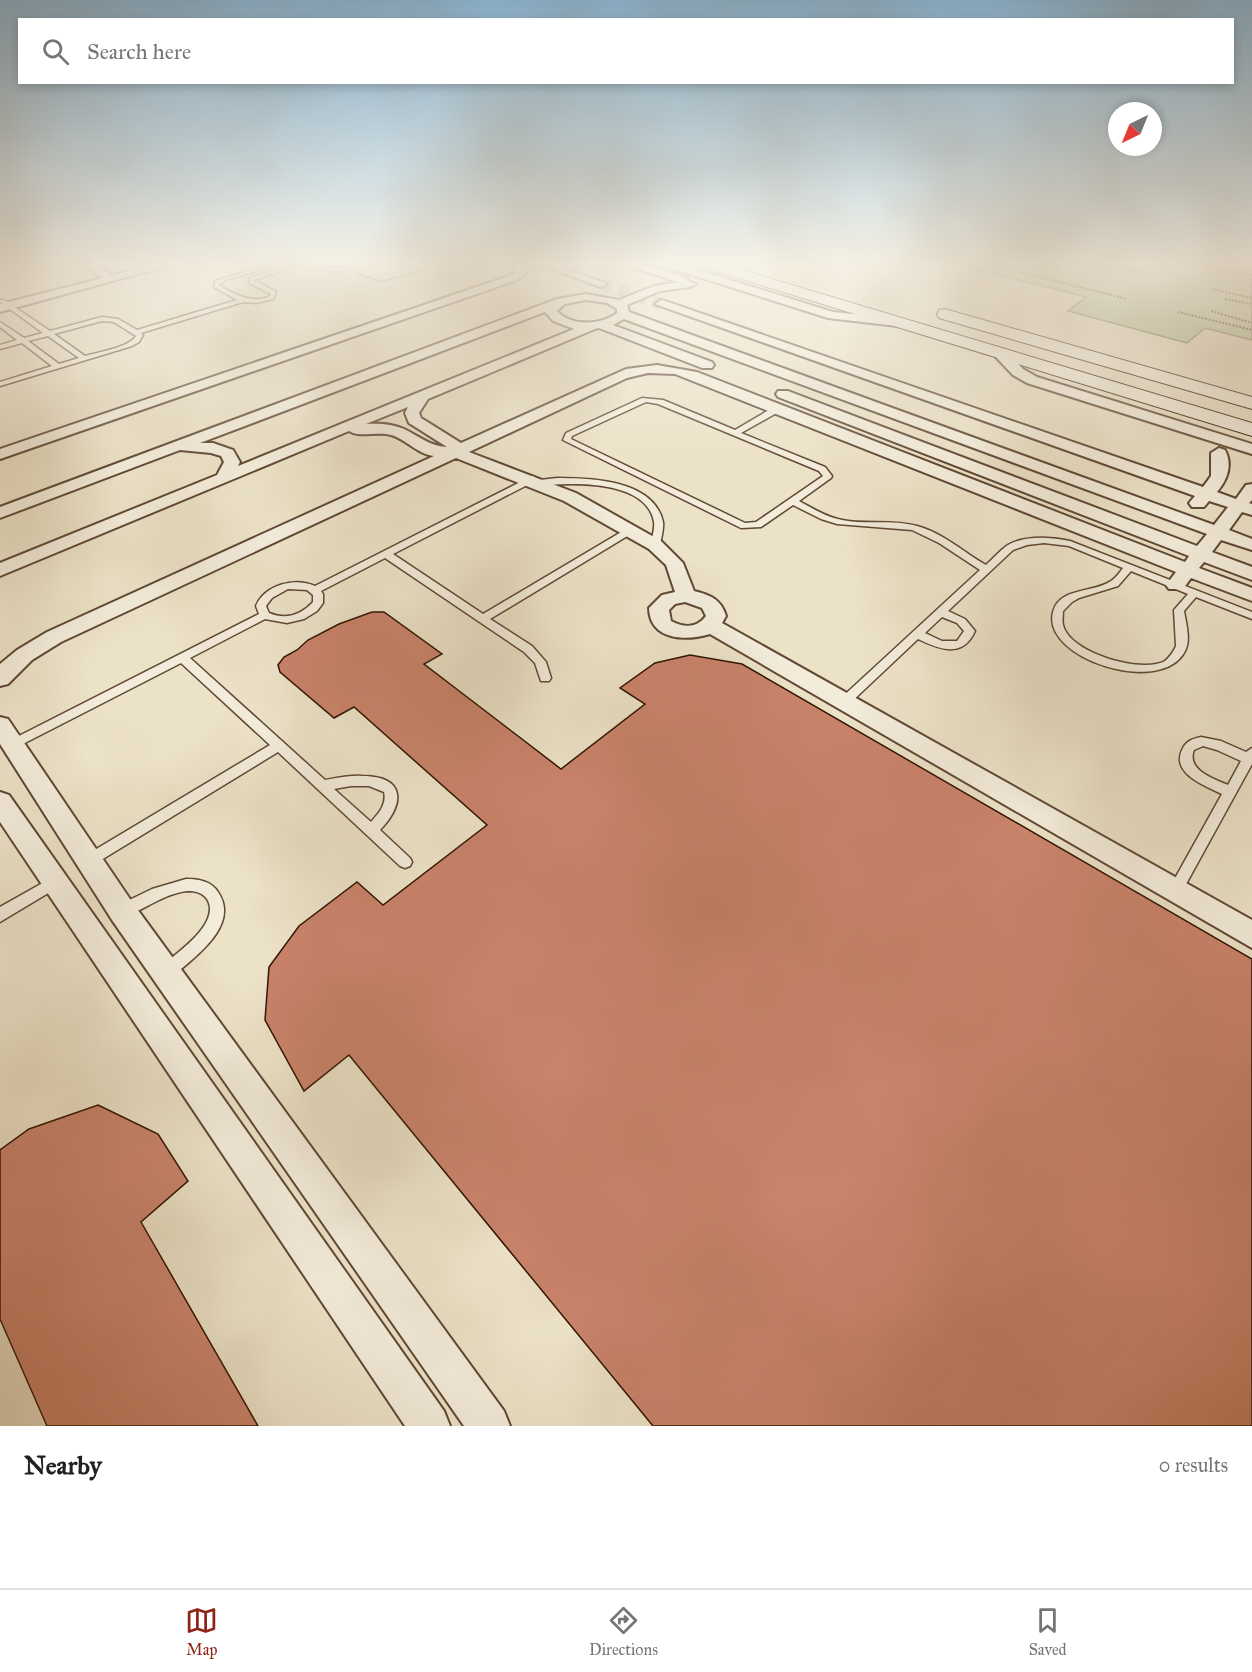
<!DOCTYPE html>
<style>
:root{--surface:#fff;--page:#f2f2f2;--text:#202124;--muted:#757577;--line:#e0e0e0;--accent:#8f2418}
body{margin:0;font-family:"IM FELL Great Primer",serif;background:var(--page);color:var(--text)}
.compass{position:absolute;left:1108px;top:102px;width:54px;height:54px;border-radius:50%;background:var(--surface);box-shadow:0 3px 9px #0003;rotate:223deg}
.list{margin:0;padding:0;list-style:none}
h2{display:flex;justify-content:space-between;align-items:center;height:78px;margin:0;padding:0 24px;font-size:26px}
h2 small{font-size:20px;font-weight:400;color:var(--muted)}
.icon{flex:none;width:33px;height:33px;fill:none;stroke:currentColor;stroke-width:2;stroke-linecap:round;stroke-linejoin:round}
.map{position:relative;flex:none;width:1252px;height:1426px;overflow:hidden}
.search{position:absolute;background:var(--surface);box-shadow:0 3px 9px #0003;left:18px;right:18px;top:18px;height:66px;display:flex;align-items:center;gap:15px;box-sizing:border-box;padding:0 21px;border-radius:0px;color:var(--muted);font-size:22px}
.sheet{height:162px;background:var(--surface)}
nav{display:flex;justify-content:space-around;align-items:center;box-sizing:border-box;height:84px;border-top:2px solid var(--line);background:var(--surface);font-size:16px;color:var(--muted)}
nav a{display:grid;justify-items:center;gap:3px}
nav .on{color:var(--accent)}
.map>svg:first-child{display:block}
</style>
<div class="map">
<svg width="1252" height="1426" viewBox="0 0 1252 1426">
<rect width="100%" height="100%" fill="#ece2c8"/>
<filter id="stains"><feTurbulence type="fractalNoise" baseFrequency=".00333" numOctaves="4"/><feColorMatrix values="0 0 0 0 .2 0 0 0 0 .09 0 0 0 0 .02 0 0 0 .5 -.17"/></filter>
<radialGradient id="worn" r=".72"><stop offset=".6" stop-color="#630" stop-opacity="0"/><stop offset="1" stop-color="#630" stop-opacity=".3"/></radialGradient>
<path fill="#b5c498" stroke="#736c4d" stroke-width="1.5" d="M 956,264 L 1252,264 L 1252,340 L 1205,328 L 1187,343 L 1068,311 L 1086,297 Z"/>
<g fill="#c9836b" stroke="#311502" stroke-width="1.5">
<path d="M 372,612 L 384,612 L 442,654 L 424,664 L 561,769 L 645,704 L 620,688 L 655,663 L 690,655 L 742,664 L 1252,959 L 1252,1426 L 653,1426 L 349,1055 L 304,1091 L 265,1020 L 269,967 L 299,926 L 357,882 L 383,905 L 487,825 L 354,707 L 334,718 L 280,672 L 278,665 L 284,657 L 297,650 L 308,640 L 339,624 Z"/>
<path d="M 98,1105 L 158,1134 L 188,1181 L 141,1222 L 258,1426 L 47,1426 L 0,1319 L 0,1150 L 29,1129 Z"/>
</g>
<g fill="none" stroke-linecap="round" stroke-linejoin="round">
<path stroke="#c7b9a0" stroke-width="12" stroke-dasharray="12 6" stroke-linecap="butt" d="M 601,284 L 661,304"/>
<g stroke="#604834" stroke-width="3">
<g id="lane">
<path d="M 271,264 L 280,264 L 225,280 L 219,285 C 235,295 250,303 269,297 L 271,294 L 249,283 L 249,278 L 295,264 L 303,264 L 254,280 L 276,292 L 273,299 L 256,303 L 243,302 L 141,333 L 143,335 L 139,342 L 132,346 L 0,386 L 0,382 L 52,366 L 22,343 L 0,349 L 0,345 L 17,340 L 0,327 L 0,322 L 24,338 L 43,333 L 0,302 L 0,300 L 4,300 L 50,331 L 102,317 L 118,319 L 137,330 L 237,300 L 214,287 L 215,281 ZM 102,321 L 114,322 L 136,336 C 130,347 99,352 85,356 L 54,334 ZM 48,336 L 79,358 L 59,364 L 28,341 Z"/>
<path d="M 312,264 L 319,264 L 334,268 L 355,264 C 342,275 326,273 312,264 Z"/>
<path d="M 642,398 L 663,400 L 735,430 L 774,407 L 780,407 L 780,411 L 741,433 L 825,467 L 832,476 L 831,478 L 799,501 C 812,508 826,517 842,520 C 866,525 892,519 917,526 C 943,533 963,552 986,565 C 993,559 1000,550 1008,545 C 1026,535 1050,537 1070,541 L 1252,612 L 1252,619 L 1196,597 L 1184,611 C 1186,623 1191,640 1185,651 C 1162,697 1041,659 1053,612 C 1059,587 1094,593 1111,581 C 1116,578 1120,572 1123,568 L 1069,546 L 1044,543 L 1027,545 L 1013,550 L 948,611 L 965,619 L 975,631 C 963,658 941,650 918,639 L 848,705 L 840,705 L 838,702 L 840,699 L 980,570 L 939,543 L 912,530 L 837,524 L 821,519 L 793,505 L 761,527 L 741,528 L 563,440 L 566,433 ZM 646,402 L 658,404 L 819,471 L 823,476 L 756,522 L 745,523 L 571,439 L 572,436 ZM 1131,571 L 1188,594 L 1174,610 L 1176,646 C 1174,651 1169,658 1165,661 C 1142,674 1069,653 1063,625 C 1062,621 1063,615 1063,611 L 1072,602 L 1079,598 L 1118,586 ZM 942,617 L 957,623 L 964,631 L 957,641 L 942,641 L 925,633 Z"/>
<path d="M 532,476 L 535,477 L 535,481 L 393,554 L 483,614 L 628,528 L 634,528 L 634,532 L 490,619 L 532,646 L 546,662 L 551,678 L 549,681 L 541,681 L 535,663 L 524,652 L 385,558 L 321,591 L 323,594 L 323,603 L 317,611 L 304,619 L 287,623 L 265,619 L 190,658 L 325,780 C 337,778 350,775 362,776 C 406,776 405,804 380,830 L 410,858 L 412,862 L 410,866 L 405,868 L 400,866 L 278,752 L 93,865 L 88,867 L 83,865 L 81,861 L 83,857 L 270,745 L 181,663 L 17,747 L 9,747 L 7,744 L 9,741 L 259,614 L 256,606 C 265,585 294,577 315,586 ZM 288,589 L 307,590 L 313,595 L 313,602 C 301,615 286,620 269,613 L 266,606 L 272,598 ZM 351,786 L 369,786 L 384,792 C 387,804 379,813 371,822 L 334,789 Z"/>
<path d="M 557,478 C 591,478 654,480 663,522 C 664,529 661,538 660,545 L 655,548 L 650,545 C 652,538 655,529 654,522 C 647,480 572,482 540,486 L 536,483 L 540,480 Z"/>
<path d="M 1201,737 L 1221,741 L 1246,752 L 1252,748 L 1252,764 L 1180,895 L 1175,897 L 1170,895 L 1168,891 L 1222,794 C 1206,786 1171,774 1182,750 C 1186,741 1192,739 1201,737 ZM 1203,746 L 1217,750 L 1241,761 L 1228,785 C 1214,779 1186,770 1194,750 Z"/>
<path d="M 55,876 L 60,878 L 62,882 L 60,886 L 0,922 L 0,907 Z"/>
<path d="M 186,879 C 199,879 211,881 218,892 C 241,926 193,958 172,977 L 166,979 L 160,977 L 158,972 L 160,967 C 176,954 222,923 207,899 C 202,892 195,891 187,891 C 163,894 144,910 122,918 L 117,916 L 115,911 L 117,906 L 152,889 Z"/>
</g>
</g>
<g stroke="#604834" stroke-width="4">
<g id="street">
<path d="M 81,264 L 93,264 L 109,273 L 110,276 L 157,264 L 174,264 L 0,312 L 0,304 L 103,278 Z"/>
<path d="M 512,264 L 523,264 L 527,272 L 517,280 L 0,459 L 0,449 L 509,276 L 517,271 Z"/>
<path d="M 539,264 L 554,264 L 607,284 L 601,287 L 597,286 Z"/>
<path d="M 628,264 L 643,264 L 687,278 L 688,281 L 696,284 L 690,287 L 660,291 L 627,305 L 629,312 L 1214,525 L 1228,507 L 1209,501 L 1204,507 L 1192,507 L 1189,503 L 1195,496 L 655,304 L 661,300 L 665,301 L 1203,487 L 1211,476 L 1211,453 L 1219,448 L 1225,450 C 1233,465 1227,480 1217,492 L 1236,499 L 1246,485 L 1252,484 L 1252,500 L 1249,503 L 1252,504 L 1252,515 L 1242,512 L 1229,530 L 1252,539 L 1252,550 L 1221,540 L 1212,552 L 1252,567 L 1252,580 L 1204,562 L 1199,568 L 1252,588 L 1252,601 L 1191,578 L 1183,589 L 1169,589 L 1166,585 L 1176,572 L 675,374 L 648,373 L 627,378 L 469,452 L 576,493 L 661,541 L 683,563 L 694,591 C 710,595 721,599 726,616 L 722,623 L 1252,920 L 1252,948 L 710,634 C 686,641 650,641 649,608 L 662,595 L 675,592 L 666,565 L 649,549 L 564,501 L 456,458 L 61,642 L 32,660 L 8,684 L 0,686 L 0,664 L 17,650 L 47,632 L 434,456 C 417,454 406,439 391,435 C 378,431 360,438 349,431 L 0,576 L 0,563 L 217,475 L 224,462 L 221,456 L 211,453 L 180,450 L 0,518 L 0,507 L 557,299 L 586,294 L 619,300 L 654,286 L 678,282 L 629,266 ZM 586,300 L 607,303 L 617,309 L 617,313 C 601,325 572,327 557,311 L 565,304 ZM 545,312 L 553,321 L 574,329 L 238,466 L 240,462 L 233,450 L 213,443 L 200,443 ZM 624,319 L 1207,534 L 1197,546 L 788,391 L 778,391 L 776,394 L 778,397 L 1189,556 L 1185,562 L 697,372 L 657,365 L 626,369 L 461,443 L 421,418 L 419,413 L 428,399 L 595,329 L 599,328 L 702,368 L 712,368 L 714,365 L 712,362 L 613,325 ZM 408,407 L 405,413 L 409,423 L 447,447 C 429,446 419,436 404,429 C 393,424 378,423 366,424 ZM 685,602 L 702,608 L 706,616 C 697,628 684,628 671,621 L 669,610 L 675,604 Z"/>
<path d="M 663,264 L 679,264 L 833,312 L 897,318 L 903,322 L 897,326 L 828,318 L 664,266 Z"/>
<path d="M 1000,349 L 1005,350 L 1023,369 L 1037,377 L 1252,444 L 1252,454 L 1027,383 L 1013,375 L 995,356 L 993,353 Z"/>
<path d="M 0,717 L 8,719 L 132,902 L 504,1411 L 510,1426 L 464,1426 L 112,920 L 0,744 Z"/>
<path d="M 0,792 L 9,795 L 444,1411 L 450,1426 L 405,1426 L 0,822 Z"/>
</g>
</g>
<g stroke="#311502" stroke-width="2">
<g id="secondary">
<path d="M 699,264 L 722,264 L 1252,423 L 1252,436 L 702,267 Z"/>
<path d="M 945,309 L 1252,397 L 1252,409 L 939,318 L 937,314 L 939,310 Z"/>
</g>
</g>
<g stroke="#311502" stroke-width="2" stroke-dasharray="2 1.5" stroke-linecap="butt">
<path d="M 988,264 L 1127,299"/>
<path d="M 1106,264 L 1156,276"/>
<path d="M 1209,267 L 1252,275"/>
<path d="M 357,273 L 381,282 L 426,269"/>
<path d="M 1212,289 L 1252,298"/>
<path d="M 1225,299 L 1252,304"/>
<path d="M 1211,311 L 1252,323"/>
<path d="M 1178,312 L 1252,330"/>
</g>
<use href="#lane" fill="#f3ecdb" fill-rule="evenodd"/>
<use href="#street" fill="#f3ecdb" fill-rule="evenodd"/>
<use href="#secondary" fill="#f3ecdb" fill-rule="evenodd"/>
</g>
<linearGradient id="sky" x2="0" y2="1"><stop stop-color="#8ab7d8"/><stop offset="0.57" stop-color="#f6f2e6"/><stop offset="1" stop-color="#f6f2e6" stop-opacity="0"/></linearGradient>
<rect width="1252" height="463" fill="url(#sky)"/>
<rect width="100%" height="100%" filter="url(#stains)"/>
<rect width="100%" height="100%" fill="url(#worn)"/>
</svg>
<svg class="compass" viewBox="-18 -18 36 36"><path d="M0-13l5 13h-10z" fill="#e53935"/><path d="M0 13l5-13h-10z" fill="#757577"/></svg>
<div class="search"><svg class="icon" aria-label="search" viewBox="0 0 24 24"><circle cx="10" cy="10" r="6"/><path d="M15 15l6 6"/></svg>Search here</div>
</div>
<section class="sheet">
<h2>Nearby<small>0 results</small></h2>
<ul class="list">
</ul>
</section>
<nav>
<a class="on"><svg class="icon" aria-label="map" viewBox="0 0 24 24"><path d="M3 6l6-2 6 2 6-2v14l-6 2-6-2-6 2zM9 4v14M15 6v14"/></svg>Map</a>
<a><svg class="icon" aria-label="directions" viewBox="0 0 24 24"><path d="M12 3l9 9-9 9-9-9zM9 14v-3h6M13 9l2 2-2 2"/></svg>Directions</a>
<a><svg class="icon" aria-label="saved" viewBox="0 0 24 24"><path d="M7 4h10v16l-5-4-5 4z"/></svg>Saved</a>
</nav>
